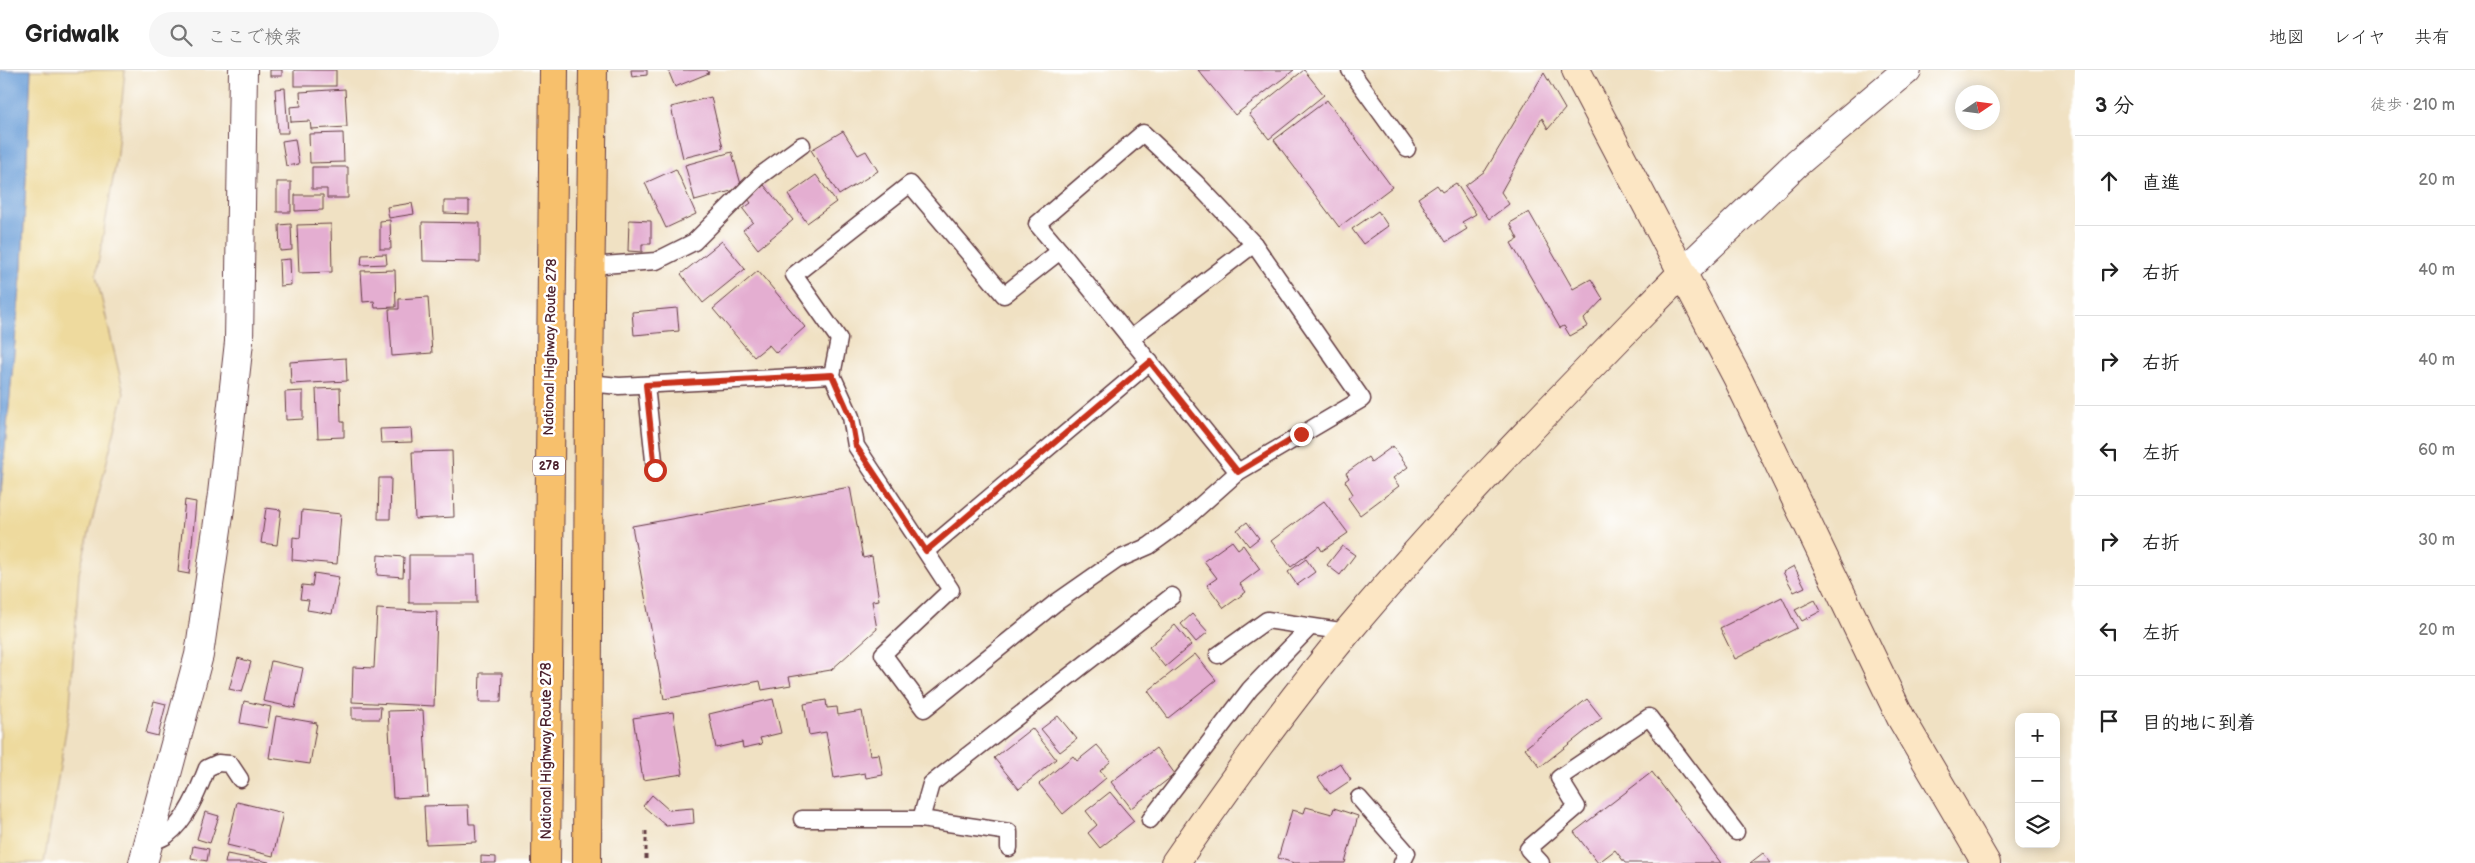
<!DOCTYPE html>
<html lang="ja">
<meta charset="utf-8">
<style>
:root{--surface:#fff;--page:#f6f6f6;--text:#222;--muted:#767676;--line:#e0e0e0}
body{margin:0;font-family:"Balsamiq Sans","Klee One",sans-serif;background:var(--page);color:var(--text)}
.controls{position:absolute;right:15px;bottom:15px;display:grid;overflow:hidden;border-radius:10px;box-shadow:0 2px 12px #0003}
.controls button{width:45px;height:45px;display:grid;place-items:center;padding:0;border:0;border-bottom:1px solid var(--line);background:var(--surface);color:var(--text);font:25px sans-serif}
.compass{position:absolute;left:1955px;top:15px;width:45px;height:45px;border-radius:50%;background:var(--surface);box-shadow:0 2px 12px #0003;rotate:77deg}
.stop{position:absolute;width:15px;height:15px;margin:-11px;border:4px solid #c8321e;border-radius:50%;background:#fff}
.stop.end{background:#c8321e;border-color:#fff;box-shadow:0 1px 5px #0008}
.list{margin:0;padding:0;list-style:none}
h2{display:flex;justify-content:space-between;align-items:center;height:65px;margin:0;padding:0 20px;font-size:21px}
h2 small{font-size:16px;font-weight:400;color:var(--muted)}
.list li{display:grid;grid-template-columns:32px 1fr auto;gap:15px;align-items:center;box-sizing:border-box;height:90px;padding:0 20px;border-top:1px solid var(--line)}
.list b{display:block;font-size:19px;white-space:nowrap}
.list em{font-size:16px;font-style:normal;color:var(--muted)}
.icon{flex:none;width:28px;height:28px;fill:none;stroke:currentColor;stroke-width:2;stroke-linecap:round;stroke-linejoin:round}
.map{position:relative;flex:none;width:2075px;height:793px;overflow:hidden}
header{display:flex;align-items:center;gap:30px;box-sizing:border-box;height:70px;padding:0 25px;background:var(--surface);border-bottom:1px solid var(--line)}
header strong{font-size:24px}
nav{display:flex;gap:28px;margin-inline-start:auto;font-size:18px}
.search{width:350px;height:45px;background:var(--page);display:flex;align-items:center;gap:12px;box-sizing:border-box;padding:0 18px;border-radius:28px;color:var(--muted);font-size:19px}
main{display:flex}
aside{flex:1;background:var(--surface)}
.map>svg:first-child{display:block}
</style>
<header>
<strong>Gridwalk</strong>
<div class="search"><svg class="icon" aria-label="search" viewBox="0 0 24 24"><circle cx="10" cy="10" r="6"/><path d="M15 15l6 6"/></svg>ここで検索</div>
<nav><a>地図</a><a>レイヤ</a><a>共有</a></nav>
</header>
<main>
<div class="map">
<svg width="2075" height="793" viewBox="0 0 2075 793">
<rect width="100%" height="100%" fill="#fff"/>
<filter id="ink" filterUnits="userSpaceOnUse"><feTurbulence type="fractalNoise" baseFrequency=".02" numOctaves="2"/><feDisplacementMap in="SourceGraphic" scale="10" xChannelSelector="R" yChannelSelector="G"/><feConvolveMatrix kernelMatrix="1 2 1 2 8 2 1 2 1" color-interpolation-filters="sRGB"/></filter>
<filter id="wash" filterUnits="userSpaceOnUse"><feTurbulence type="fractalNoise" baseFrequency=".0096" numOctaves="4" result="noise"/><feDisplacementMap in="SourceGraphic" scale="20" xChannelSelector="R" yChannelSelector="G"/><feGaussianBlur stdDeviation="1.12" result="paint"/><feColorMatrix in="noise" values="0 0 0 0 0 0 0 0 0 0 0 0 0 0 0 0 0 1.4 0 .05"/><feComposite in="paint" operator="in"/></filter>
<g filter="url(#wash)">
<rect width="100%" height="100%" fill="#f0e1c3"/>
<path fill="#eeda9e" stroke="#9c7c64" d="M 31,0 L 125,0 L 116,92 L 96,205 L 124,323 L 79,503 L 70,636 L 44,793 L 0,793 L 0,433 L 22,197 Z"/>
<path fill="#6b9ed7" stroke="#5a5e81" d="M 0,0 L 31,0 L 22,197 L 0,432 Z"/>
<g id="blocks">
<g fill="#e4aed1">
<rect x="270" y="0" width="12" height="6"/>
<rect x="294" y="0" width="42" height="16"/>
<path d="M 631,0 L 647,0 L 647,5 L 632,7 Z"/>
<path d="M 668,0 L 707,0 L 709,3 L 675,17 Z"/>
<path d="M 1198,0 L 1294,0 L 1235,45 Z"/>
<path d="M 1304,0 L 1324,25 L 1269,69 L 1249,44 Z"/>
<path d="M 1544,3 L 1565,39 L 1548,59 L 1542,48 L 1501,122 L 1509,134 L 1489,149 L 1465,116 L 1485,101 Z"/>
<path d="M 285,18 L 288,63 L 278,63 L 275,19 Z"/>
<path d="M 345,19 L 347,57 L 311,59 L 310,51 L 291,52 L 290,37 L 301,36 L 300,22 Z"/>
<path d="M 711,27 L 723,78 L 683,88 L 671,37 Z"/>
<path d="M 1327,30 L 1392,117 L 1339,157 L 1274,70 Z"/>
<path d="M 843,61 L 858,85 L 866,81 L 878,101 L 839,125 L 811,80 Z"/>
<path d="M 343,63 L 344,92 L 310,93 L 309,64 Z"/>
<path d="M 295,69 L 299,94 L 286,96 L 282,71 Z"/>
<path d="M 732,82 L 742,118 L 695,131 L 685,95 Z"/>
<path d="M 312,97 L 348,97 L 348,128 L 327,128 L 327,119 L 312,119 Z"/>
<path d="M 676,99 L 696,144 L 666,158 L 645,113 Z"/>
<path d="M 816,105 L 836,132 L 807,153 L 788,125 Z"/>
<rect x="277" y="112" width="14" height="30"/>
<path d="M 1456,113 L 1476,144 L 1462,152 L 1467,159 L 1446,172 L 1418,128 L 1437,115 L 1442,122 Z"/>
<path d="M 764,115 L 793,150 L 758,179 L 743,160 L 753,152 L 743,139 L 751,133 L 748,129 Z"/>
<path d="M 295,125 L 323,125 L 323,140 L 295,141 Z"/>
<path d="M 444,131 L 469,131 L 469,144 L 444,143 Z"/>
<path d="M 412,133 L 414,144 L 389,148 L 387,137 Z"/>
<path d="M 1378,141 L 1388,156 L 1363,174 L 1352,159 Z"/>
<path d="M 1529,142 L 1573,219 L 1591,209 L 1603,229 L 1584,249 L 1588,256 L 1570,266 L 1564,256 L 1560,258 L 1511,173 L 1518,169 L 1510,153 Z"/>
<path d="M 390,150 L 391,179 L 380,179 L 380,151 Z"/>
<path d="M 629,150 L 651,151 L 651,174 L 642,174 L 642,182 L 628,181 Z"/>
<path d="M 422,152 L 480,153 L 480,192 L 423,191 Z"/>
<path d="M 291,154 L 292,180 L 280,181 L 279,155 Z"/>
<path d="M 331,154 L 332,202 L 299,203 L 297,155 Z"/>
<path d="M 722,171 L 745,199 L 703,233 L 681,204 Z"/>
<path d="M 386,184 L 387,194 L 361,195 L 362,185 Z"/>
<path d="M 290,189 L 291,215 L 280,216 L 279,190 Z"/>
<path d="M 395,200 L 396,237 L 375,238 L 374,231 L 363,232 L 361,201 Z"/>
<path d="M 758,201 L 805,257 L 776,283 L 769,275 L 754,287 L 713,239 Z"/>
<path d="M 428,227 L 432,283 L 392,286 L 389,239 L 399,239 L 399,229 Z"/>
<path d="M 677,238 L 679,261 L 634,265 L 632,242 Z"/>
<path d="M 346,288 L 347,311 L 291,314 L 290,292 Z"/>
<path d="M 340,318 L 341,352 L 344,352 L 344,367 L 318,368 L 316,319 Z"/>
<path d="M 303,321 L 303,349 L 286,350 L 285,322 Z"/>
<path d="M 411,358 L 412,372 L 381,373 L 380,359 Z"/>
<path d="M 1393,376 L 1408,397 L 1393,408 L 1399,416 L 1360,445 L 1348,428 L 1353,424 L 1345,411 L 1349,408 L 1346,403 L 1368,387 L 1371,392 Z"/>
<path d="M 452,381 L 454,447 L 415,449 L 412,382 Z"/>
<path d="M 379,408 L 391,408 L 390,449 L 378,449 Z"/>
<path d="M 850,417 L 863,488 L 872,486 L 879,530 L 872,531 L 877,559 L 831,600 L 789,607 L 791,615 L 762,620 L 760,611 L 664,629 L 632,456 Z"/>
<path d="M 185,430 L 196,432 L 189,504 L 178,502 Z"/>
<path d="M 1324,431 L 1348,463 L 1322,481 L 1319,476 L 1291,497 L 1271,471 Z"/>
<path d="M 266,438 L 281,440 L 277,475 L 261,473 Z"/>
<path d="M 302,440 L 341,444 L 337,494 L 292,490 L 293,467 L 300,468 Z"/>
<path d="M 1247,452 L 1259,468 L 1249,476 L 1237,460 Z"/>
<path d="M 1232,471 L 1238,479 L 1243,475 L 1260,499 L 1240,514 L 1246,522 L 1224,538 L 1207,515 L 1217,508 L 1204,491 Z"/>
<path d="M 1342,476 L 1355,485 L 1340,505 L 1327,495 Z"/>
<path d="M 378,485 L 404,487 L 403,507 L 377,505 Z"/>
<path d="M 409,485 L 476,485 L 477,533 L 409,533 Z"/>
<path d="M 1306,489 L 1315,502 L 1297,515 L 1288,502 Z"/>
<path d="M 1794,496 L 1805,517 L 1794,522 L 1783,502 Z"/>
<path d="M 314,503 L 339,507 L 332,544 L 307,540 L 309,530 L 300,529 L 302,515 L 312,516 Z"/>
<path d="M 1782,527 L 1797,558 L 1735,589 L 1720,558 Z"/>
<path d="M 1815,530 L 1821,541 L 1802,551 L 1795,540 Z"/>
<path d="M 377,539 L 437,542 L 434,636 L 352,632 L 353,597 L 374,598 Z"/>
<path d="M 1192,544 L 1208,562 L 1196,572 L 1181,554 Z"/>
<path d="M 1175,555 L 1191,575 L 1165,597 L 1149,577 Z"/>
<path d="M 1195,584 L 1216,610 L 1168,648 L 1148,621 Z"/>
<path d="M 238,588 L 251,592 L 242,622 L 229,619 Z"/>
<path d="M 271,591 L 303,598 L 295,638 L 263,631 Z"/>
<path d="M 480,603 L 502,603 L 501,632 L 479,632 Z"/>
<path d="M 773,629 L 781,663 L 760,668 L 762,674 L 743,678 L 742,672 L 716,678 L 709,644 Z"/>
<path d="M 1587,629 L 1602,648 L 1540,697 L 1525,678 Z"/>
<path d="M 826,630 L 827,638 L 837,637 L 838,645 L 862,641 L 870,685 L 879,684 L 883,705 L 866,708 L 865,703 L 834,708 L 826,662 L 809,665 L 804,634 Z"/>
<path d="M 154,631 L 166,634 L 158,666 L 146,663 Z"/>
<path d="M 244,631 L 271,637 L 267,658 L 240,653 Z"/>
<path d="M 352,637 L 381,637 L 380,649 L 352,649 Z"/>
<path d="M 423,640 L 428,726 L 393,728 L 388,641 Z"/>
<path d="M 673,642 L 683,704 L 643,710 L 633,648 Z"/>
<path d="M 276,646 L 317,653 L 310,694 L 269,688 Z"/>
<path d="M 1058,646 L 1077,669 L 1060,682 L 1041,659 Z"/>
<path d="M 1032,658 L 1056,689 L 1019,719 L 994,688 Z"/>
<path d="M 1097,675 L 1111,691 L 1100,701 L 1106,708 L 1063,744 L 1039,714 L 1073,686 L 1077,691 Z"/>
<path d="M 1156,678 L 1175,704 L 1131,738 L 1111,712 Z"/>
<path d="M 1340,693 L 1351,710 L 1330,724 L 1318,708 Z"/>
<path d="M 1652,702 L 1721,793 L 1625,793 L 1615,780 L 1598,793 L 1574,762 Z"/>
<path d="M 1110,722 L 1134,751 L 1100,778 L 1088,763 L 1097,755 L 1086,741 Z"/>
<path d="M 652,725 L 669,740 L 693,738 L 694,753 L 666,756 L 643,736 Z"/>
<path d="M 237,732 L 283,743 L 273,786 L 227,775 Z"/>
<path d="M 468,735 L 469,754 L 475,754 L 476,772 L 426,774 L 424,736 Z"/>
<path d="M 1306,737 L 1332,744 L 1334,738 L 1358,746 L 1345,793 L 1294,793 L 1278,788 L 1292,740 L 1304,743 Z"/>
<path d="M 205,742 L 219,746 L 210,773 L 197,769 Z"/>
<path d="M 193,776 L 209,779 L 207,791 L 191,788 Z"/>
<path d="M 1763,783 L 1771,793 L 1750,793 Z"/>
<path d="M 227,784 L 269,792 L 269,793 L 225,793 Z"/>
<path d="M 481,786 L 496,787 L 496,793 L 481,793 Z"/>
</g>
</g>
</g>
<g filter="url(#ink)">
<use href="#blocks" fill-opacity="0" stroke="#633c42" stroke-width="1"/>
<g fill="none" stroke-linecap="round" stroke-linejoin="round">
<g stroke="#633c42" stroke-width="19">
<g id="lane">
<path d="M 1350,0 L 1407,79"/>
<path d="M 910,114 L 1004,225 L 1060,181 L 1238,402 L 1182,452 L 1149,476 L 1117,490 L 1054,534 L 924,639 L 883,584 L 951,520 L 856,376 L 851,347 L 832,305 L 839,269 L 794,205 Z"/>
<path d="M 1060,181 L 1037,154 L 1143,63 L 1196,113 L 1254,174 L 1362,329 L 1238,402"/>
<path d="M 590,196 L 656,191 L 694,172 L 761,105 L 802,75"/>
<path d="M 1130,269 L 1254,174"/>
<path d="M 589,313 L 619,316 L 832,305"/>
<path d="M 646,315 L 655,400"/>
<path d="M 926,481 L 1150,292"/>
<path d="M 1218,585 L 1267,550 L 1347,562"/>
<path d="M 1359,728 L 1407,783 L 1402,793"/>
<path d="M 802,749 L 921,749 L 1009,762 L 1009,778"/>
<path d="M 921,749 L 931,714 L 1172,526"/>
<path d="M 1150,750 L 1250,619 L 1310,557"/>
<path d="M 149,773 C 154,771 162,769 167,765 C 187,750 198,721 207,698 L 218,693 L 230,694 L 240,709"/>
<path d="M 1541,793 L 1528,779 L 1577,737 L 1559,708 L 1649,647 L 1736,762"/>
</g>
</g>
<g stroke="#633c42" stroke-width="30">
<g id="street">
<path d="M 1682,203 L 1797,93 L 1907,0"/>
<path d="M 143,793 L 199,585 L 222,424 L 239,272 L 243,0"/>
</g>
</g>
<g stroke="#633c42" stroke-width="30">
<g id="secondary">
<path d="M 1576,0 L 1737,307 L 1901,648 L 1986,793"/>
<path d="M 1175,793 C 1230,714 1286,635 1348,561 C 1453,436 1568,320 1682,203"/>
</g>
</g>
<g stroke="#633c42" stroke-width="30">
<g id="highway">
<path d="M 546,793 L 554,0"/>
<path d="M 587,793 L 589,313 L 593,0"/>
</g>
</g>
<path stroke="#633c42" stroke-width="3" stroke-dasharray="4 4" stroke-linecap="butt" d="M 646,761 L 646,793"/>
<use href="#lane" stroke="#fff" stroke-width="16"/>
<use href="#street" stroke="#fff" stroke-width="28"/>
<use href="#secondary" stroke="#fce6c4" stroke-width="28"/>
<use href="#highway" stroke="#f7c06c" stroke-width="28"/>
</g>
</g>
<g fill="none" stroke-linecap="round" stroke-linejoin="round" filter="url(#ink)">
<path stroke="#c8321e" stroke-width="6" d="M 655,400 L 646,315 L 832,305 L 851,348 L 856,376 L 926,481 L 1150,292 L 1238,402 L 1301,364"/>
</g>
<g text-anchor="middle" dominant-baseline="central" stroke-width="5" stroke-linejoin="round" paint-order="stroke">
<rect fill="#fff" stroke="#80626b" stroke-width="1" x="533" y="386.5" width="32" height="19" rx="4"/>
<g font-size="12" font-weight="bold" fill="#4a1f2b">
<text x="549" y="396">278</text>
</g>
<g font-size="14" fill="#4a1f2b" stroke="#fff">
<text transform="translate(550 277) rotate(-89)">National Highway Route 278</text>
<text transform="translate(546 681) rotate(-90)">National Highway Route 278</text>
</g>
</g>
</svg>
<div class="controls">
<button>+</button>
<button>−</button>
<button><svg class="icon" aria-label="layers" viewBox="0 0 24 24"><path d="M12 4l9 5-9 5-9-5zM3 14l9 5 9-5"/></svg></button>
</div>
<svg class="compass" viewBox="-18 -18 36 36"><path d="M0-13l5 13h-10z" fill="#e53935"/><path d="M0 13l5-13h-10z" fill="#767676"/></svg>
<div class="stop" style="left:655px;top:400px"></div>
<div class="stop end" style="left:1301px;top:364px"></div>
</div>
<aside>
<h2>3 分<small>徒歩 · 210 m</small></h2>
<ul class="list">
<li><svg class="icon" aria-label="ahead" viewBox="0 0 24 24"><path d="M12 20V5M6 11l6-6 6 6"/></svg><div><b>直進</b></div><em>20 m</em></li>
<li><svg class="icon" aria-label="right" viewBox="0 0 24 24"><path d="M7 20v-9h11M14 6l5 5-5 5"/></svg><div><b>右折</b></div><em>40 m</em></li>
<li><svg class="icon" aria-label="right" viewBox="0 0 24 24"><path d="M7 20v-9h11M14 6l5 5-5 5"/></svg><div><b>右折</b></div><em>40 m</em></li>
<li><svg class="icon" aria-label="left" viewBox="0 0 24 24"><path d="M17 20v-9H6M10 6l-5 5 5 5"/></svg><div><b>左折</b></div><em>60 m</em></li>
<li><svg class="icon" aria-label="right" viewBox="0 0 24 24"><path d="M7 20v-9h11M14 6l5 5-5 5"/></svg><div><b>右折</b></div><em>30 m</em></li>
<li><svg class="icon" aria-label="left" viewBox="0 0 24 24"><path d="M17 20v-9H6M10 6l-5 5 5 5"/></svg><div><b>左折</b></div><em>20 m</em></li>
<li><svg class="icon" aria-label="arrive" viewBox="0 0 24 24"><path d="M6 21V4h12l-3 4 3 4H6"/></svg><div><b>目的地に到着</b></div></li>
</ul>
</aside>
</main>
